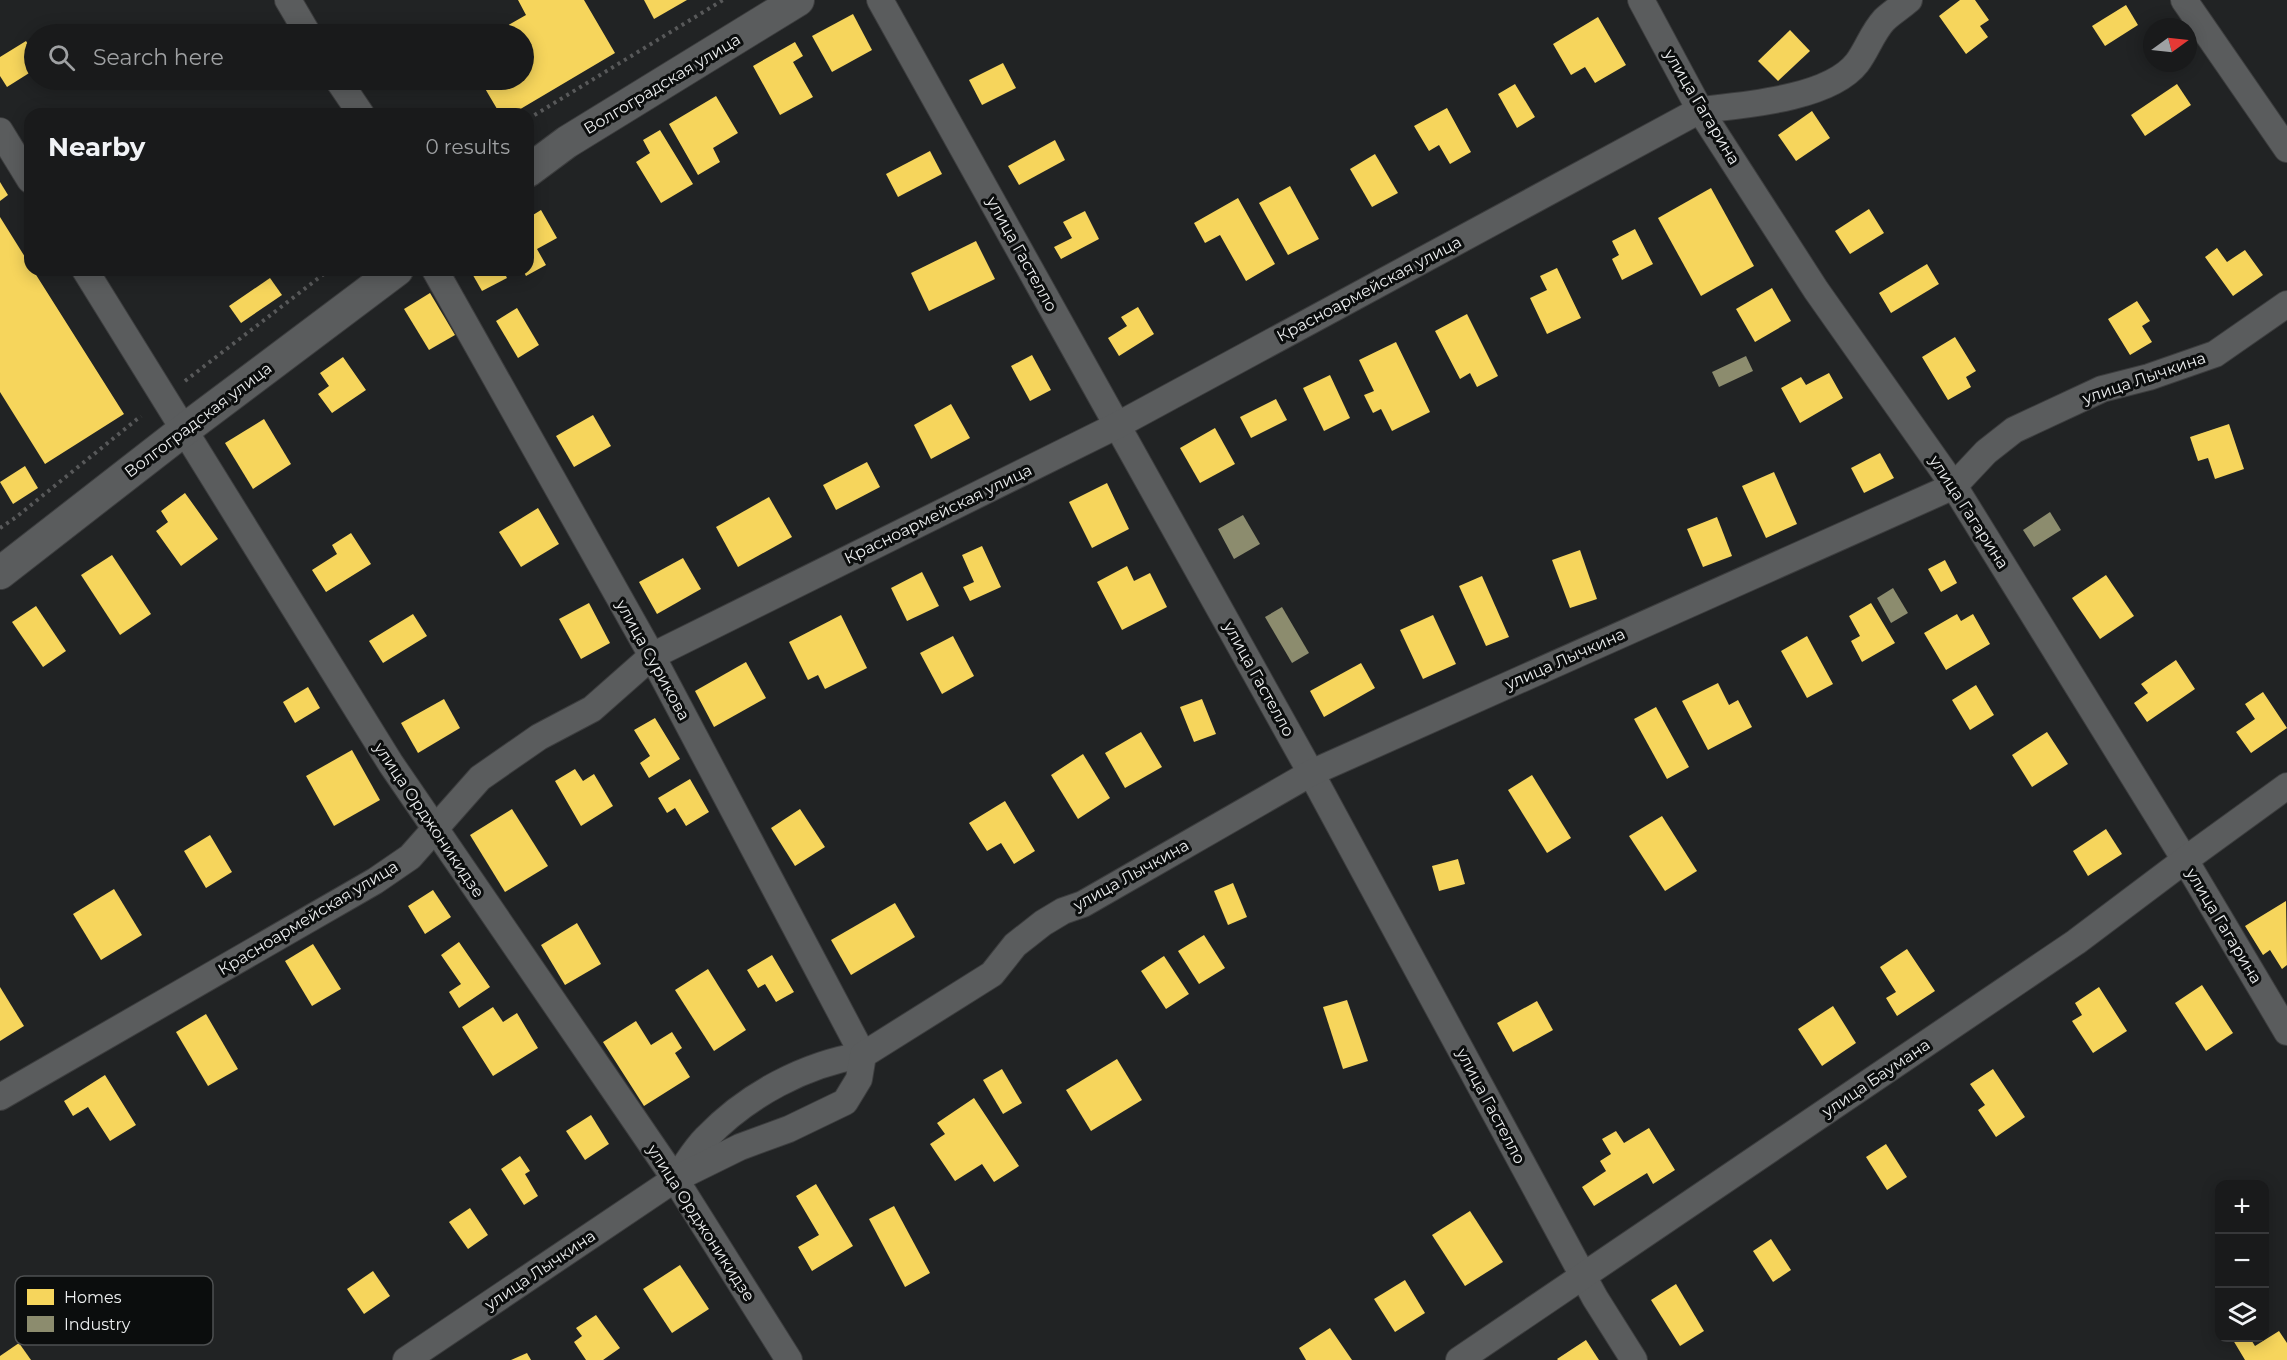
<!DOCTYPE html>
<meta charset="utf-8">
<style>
:root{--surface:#191a1b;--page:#222324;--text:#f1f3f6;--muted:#9fa1a3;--line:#37383a}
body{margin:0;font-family:Montserrat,sans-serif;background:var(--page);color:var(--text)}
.controls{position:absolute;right:18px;bottom:18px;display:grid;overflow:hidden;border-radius:12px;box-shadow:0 3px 15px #0003}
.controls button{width:54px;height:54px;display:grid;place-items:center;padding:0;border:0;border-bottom:2px solid var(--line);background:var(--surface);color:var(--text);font:30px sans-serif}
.compass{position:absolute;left:2143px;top:18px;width:54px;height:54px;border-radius:50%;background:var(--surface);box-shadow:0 3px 15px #0003;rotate:75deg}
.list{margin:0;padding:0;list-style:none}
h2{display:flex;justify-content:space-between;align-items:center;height:78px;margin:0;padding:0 24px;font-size:26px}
h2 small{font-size:20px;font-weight:400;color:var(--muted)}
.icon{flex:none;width:33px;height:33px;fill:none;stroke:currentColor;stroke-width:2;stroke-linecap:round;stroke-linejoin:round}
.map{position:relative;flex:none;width:2287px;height:1360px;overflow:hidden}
.search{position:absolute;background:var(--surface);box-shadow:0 3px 15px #0003;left:24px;top:24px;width:510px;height:66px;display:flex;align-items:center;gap:15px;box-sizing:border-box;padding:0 21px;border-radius:33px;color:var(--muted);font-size:22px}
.panel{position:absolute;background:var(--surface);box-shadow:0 3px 15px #0003;left:24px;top:108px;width:510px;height:168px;border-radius:18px}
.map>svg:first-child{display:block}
</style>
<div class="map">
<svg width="2287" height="1360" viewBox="0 0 2287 1360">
<rect width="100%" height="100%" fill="#212324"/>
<g fill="#f6d55c">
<path d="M 518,0 L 584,0 L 615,53 L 512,114 L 500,114 L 480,80 L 524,80 L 524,34 L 493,34 L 526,15 Z"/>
<path d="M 644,0 L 687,0 L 654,19 Z"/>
<path d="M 1960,0 L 1975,0 L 1989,20 L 1980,26 L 1988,37 L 1966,54 L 1939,16 Z"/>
<path d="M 2126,5 L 2138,25 L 2105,46 L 2092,26 Z"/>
<path d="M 853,14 L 872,50 L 832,72 L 812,36 Z"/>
<path d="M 1598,17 L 1626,65 L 1595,83 L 1585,67 L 1571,75 L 1553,44 Z"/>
<path d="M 1790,30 L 1810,51 L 1778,81 L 1758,61 Z"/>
<path d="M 26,41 L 34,54 L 34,70 L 7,87 L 0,76 L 0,57 Z"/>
<path d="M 795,42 L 803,56 L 793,62 L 813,97 L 780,115 L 753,66 Z"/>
<path d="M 1003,63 L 1016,88 L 982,105 L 969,80 Z"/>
<path d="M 1515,84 L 1535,117 L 1517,128 L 1498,94 Z"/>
<path d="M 2177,84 L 2191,105 L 2145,136 L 2131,115 Z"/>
<path d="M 716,96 L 738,133 L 713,148 L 720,162 L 698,175 L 669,124 Z"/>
<path d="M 1447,108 L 1471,152 L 1450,164 L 1439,145 L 1429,151 L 1414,126 Z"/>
<path d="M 1812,111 L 1830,138 L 1796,161 L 1778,135 Z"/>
<path d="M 660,130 L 693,184 L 661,203 L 636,162 L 650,153 L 643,140 Z"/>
<path d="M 1055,140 L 1065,160 L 1019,185 L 1008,166 Z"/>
<path d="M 930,151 L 942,174 L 898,197 L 886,174 Z"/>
<path d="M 1375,154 L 1398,193 L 1372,207 L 1350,169 Z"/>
<path d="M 0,182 L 8,195 L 0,201 Z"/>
<path d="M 1290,186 L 1319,239 L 1288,255 L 1259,203 Z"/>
<path d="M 1711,188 L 1754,266 L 1701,296 L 1658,218 Z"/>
<path d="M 1238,198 L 1275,264 L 1246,281 L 1220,235 L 1205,243 L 1194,223 Z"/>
<path d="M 1869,209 L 1884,233 L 1850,254 L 1835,231 Z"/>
<path d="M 541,210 L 557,238 L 537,249 L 546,265 L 526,276 L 523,270 L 528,270 L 528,218 Z"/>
<path d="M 1085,211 L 1099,239 L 1061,259 L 1054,247 L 1072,238 L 1063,222 Z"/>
<path d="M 0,217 L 30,265 L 30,270 L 33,270 L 124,414 L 45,464 L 0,392 Z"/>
<path d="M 1635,229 L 1653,264 L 1622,280 L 1612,259 L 1619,255 L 1612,241 Z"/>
<path d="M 976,241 L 995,279 L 929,311 L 911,273 Z"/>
<path d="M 2217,248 L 2227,262 L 2245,250 L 2263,275 L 2233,296 L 2205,257 Z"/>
<path d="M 1927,264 L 1939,284 L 1891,313 L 1879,293 Z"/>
<path d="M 1557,268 L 1581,318 L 1547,334 L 1530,298 L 1547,290 L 1540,276 Z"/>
<path d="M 470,270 L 503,270 L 507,278 L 482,291 Z"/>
<path d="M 270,278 L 282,295 L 241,323 L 229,306 Z"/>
<path d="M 1772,288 L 1791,321 L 1755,342 L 1736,309 Z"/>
<path d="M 430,293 L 455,335 L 429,350 L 404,309 Z"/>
<path d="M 2137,301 L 2150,321 L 2142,326 L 2152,342 L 2130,355 L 2108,319 Z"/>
<path d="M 1138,307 L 1154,334 L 1119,356 L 1108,338 L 1127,326 L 1121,317 Z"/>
<path d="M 517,308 L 539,345 L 518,358 L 496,321 Z"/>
<path d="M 1467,314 L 1498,376 L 1477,387 L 1470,373 L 1460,379 L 1435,331 Z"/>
<path d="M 1955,337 L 1976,371 L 1966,377 L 1971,387 L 1948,400 L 1922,357 Z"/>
<path d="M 1396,342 L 1430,412 L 1392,431 L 1381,409 L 1373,413 L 1364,395 L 1374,391 L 1359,360 Z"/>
<path d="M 1032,355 L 1051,390 L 1030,401 L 1011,366 Z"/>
<path d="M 343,357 L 366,390 L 332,413 L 318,394 L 329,386 L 320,373 Z"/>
<path d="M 1829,373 L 1843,398 L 1800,423 L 1781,388 L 1801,377 L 1806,385 Z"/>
<path d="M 1330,375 L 1350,418 L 1324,431 L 1303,388 Z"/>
<path d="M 1276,399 L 1287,420 L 1251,438 L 1240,417 Z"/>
<path d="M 951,404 L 970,438 L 931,459 L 914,425 Z"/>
<path d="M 593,415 L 611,446 L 574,467 L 556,436 Z"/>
<path d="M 264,419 L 291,464 L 253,489 L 225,443 Z"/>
<path d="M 2229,424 L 2244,469 L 2215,479 L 2208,458 L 2198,461 L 2190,437 Z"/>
<path d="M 1215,428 L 1235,464 L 1200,483 L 1180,448 Z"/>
<path d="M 1880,453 L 1894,478 L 1864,493 L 1851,468 Z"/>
<path d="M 867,462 L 880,487 L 836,510 L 823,485 Z"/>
<path d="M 25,466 L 38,488 L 13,504 L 0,482 Z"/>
<path d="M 1774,472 L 1797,524 L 1766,538 L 1742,486 Z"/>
<path d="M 1107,483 L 1129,529 L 1092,548 L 1069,502 Z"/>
<path d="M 185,493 L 218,539 L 181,566 L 156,531 L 168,522 L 161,511 Z"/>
<path d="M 769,497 L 792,537 L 738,567 L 716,527 Z"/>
<path d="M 538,508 L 559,544 L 521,567 L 499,532 Z"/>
<path d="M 1717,517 L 1732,556 L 1703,567 L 1687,529 Z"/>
<path d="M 351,533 L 371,564 L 326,592 L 312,570 L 337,554 L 332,545 Z"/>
<path d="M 982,546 L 1001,587 L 970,601 L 963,587 L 974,582 L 962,555 Z"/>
<path d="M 1580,550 L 1597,599 L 1570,608 L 1552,560 Z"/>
<path d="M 112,555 L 151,614 L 120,635 L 81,575 Z"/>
<path d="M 683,558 L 701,589 L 657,614 L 639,582 Z"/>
<path d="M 1945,560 L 1957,583 L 1941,592 L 1928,569 Z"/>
<path d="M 1127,566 L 1134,581 L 1150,573 L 1167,607 L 1122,630 L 1097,582 Z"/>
<path d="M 922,572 L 939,606 L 907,621 L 891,588 Z"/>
<path d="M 2106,575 L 2134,616 L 2100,639 L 2072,598 Z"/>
<path d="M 1482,576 L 1509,637 L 1486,646 L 1459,586 Z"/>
<path d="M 589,603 L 610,643 L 581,659 L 559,619 Z"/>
<path d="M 1871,603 L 1895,643 L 1862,662 L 1851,641 L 1860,636 L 1849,616 Z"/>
<path d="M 36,606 L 66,651 L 43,667 L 12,622 Z"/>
<path d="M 413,614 L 427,636 L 383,663 L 369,641 Z"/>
<path d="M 1957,614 L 1961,621 L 1973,614 L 1990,644 L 1946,670 L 1924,633 Z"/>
<path d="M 841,615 L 867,668 L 825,689 L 818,675 L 808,680 L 789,642 Z"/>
<path d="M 1433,615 L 1456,664 L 1423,679 L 1400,630 Z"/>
<path d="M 953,636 L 974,676 L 942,694 L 920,653 Z"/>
<path d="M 1807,636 L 1833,684 L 1807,698 L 1781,651 Z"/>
<path d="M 2176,660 L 2195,689 L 2147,722 L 2134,703 L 2148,693 L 2141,684 Z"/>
<path d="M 746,662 L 766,698 L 714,727 L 695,691 Z"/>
<path d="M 1361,663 L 1375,688 L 1324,717 L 1310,691 Z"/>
<path d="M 1718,683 L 1729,705 L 1738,700 L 1752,727 L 1708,750 L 1682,701 Z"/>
<path d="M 1976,685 L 1994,715 L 1970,730 L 1952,700 Z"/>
<path d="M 308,687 L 320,708 L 295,723 L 283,702 Z"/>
<path d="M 2263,692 L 2287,728 L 2251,753 L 2236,732 L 2255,719 L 2245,704 Z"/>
<path d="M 444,699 L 460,728 L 418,753 L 401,723 Z"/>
<path d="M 1202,699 L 1216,734 L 1194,742 L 1180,707 Z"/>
<path d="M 1656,707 L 1689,767 L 1667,779 L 1634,719 Z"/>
<path d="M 655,718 L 680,759 L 649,778 L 640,763 L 650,756 L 634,730 Z"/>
<path d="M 1141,732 L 1162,767 L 1125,788 L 1105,753 Z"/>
<path d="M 2047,732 L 2068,764 L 2032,787 L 2012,755 Z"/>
<path d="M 352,750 L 380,800 L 334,826 L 306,776 Z"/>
<path d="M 1083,754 L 1110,798 L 1078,819 L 1051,775 Z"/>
<path d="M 575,769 L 583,781 L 594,774 L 613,806 L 581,826 L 555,781 Z"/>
<path d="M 1532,775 L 1571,838 L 1547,853 L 1508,790 Z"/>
<path d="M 690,779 L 709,812 L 686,826 L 675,808 L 667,813 L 658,798 Z"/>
<path d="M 1005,801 L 1035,851 L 1014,864 L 1001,843 L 987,851 L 969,823 Z"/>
<path d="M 512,809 L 548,866 L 505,892 L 470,835 Z"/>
<path d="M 800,809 L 825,847 L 795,866 L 771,828 Z"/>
<path d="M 1662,816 L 1697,871 L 1665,891 L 1629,836 Z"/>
<path d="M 2106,829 L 2122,854 L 2088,876 L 2073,851 Z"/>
<path d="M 210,835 L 232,872 L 206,888 L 184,851 Z"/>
<path d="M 1458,859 L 1465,884 L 1439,891 L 1432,866 Z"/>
<path d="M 1233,883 L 1247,917 L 1228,925 L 1214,891 Z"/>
<path d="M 114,889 L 142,935 L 101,960 L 73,914 Z"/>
<path d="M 433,890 L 451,917 L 425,934 L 408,906 Z"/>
<path d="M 2286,901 L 2287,965 L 2282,969 L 2270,950 L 2263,955 L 2245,926 Z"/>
<path d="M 895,903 L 915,937 L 851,975 L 831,940 Z"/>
<path d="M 577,923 L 601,964 L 565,985 L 541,945 Z"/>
<path d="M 1204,935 L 1225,968 L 1199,984 L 1178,951 Z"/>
<path d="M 459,942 L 490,987 L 459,1008 L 449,992 L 461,984 L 441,955 Z"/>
<path d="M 313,944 L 341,989 L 312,1006 L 285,961 Z"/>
<path d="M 1907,949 L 1935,991 L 1897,1016 L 1886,998 L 1896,992 L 1880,967 Z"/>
<path d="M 772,955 L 794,992 L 776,1002 L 765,984 L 758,988 L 747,970 Z"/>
<path d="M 1164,956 L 1189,994 L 1166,1009 L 1141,971 Z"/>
<path d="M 708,969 L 746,1030 L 714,1051 L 675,990 Z"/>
<path d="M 2202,985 L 2233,1033 L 2206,1051 L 2175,1003 Z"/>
<path d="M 0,987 L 24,1026 L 0,1041 Z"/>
<path d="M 2099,987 L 2127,1031 L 2093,1053 L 2072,1021 L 2082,1015 L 2075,1003 Z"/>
<path d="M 1347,1000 L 1368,1061 L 1343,1069 L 1323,1007 Z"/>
<path d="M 1537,1001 L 1553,1030 L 1513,1052 L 1497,1023 Z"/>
<path d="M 1833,1006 L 1856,1043 L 1822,1066 L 1798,1029 Z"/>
<path d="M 493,1007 L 503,1022 L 517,1013 L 538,1048 L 493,1076 L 462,1027 Z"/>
<path d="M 206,1014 L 238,1069 L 208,1086 L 176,1032 Z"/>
<path d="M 636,1021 L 651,1045 L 672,1032 L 682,1048 L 675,1053 L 690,1077 L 644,1106 L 603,1042 Z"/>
<path d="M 1117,1059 L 1142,1100 L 1091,1131 L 1066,1090 Z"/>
<path d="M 1002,1069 L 1022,1103 L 1003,1114 L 983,1080 Z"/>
<path d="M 1993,1069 L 2025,1117 L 1996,1137 L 1978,1110 L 1985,1105 L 1970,1084 Z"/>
<path d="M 105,1075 L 136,1125 L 110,1141 L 88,1107 L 73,1116 L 64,1101 Z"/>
<path d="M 974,1098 L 1019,1166 L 994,1182 L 982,1164 L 955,1181 L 930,1144 L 945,1134 L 937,1123 Z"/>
<path d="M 591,1115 L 609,1144 L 585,1160 L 566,1131 Z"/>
<path d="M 1649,1128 L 1675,1170 L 1653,1184 L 1647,1173 L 1594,1206 L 1582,1187 L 1606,1171 L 1600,1161 L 1611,1154 L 1602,1139 L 1616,1131 L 1624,1143 Z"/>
<path d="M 1886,1144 L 1907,1177 L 1887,1190 L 1866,1157 Z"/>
<path d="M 520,1156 L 530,1171 L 525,1174 L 538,1196 L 524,1205 L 501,1169 Z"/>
<path d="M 816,1184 L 853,1246 L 812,1271 L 798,1247 L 819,1235 L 796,1196 Z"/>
<path d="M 894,1206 L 930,1273 L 905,1287 L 869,1219 Z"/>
<path d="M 470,1208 L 488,1235 L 468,1249 L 449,1222 Z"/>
<path d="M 1470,1211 L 1503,1262 L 1465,1286 L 1432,1235 Z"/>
<path d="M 1771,1239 L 1791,1270 L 1773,1282 L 1753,1251 Z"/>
<path d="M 680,1265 L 709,1309 L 672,1333 L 643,1289 Z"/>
<path d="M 373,1271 L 390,1296 L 364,1314 L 347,1289 Z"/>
<path d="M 1405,1280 L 1425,1313 L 1395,1332 L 1374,1299 Z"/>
<path d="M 1676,1284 L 1704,1331 L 1680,1346 L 1651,1300 Z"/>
<path d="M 596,1315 L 620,1348 L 603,1360 L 586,1360 L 574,1342 L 582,1336 L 576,1328 Z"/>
<path d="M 1330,1328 L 1352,1360 L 1306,1360 L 1299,1348 Z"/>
<path d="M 2279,1331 L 2287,1343 L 2287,1360 L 2245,1360 L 2233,1340 L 2237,1338 L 2250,1338 L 2255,1346 Z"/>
<path d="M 1586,1340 L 1599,1360 L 1558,1360 L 1557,1359 Z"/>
<path d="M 19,1343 L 31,1360 L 0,1360 L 0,1356 Z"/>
<path d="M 527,1353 L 531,1360 L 511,1360 Z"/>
</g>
<g fill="#8c8c6e">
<path d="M 1746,356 L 1753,371 L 1719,387 L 1712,372 Z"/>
<path d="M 2050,512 L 2061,530 L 2034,547 L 2023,530 Z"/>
<path d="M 1243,515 L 1260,544 L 1234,559 L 1218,529 Z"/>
<path d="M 1893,588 L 1908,613 L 1891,623 L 1877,598 Z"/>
<path d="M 1282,607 L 1309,653 L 1292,663 L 1265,617 Z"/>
</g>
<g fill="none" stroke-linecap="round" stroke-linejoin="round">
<g stroke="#3c3d3e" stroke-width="28">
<g id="minor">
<path d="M 288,0 L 308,34"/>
<path d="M 880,0 L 1311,773 L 1595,1298 L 1634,1360"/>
<path d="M 1641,0 L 1700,110 L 1816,290 L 1954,486 L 2185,860 L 2287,1032"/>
<path d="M 2184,0 L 2287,149"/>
<path d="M 338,80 L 361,114"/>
<path d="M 0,131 L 30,180"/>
<path d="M 85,270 L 391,764 L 675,1179 L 789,1360"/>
<path d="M 435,270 L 652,656 L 863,1055 C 805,1064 747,1095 706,1138 C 695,1149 687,1163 678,1175"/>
<path d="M 0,1097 L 375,881 L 410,857 L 480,778 L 539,737 L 592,709 L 652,656 L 1118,425 L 1700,110 C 1743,105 1829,99 1857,63 C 1867,50 1872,33 1884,20 C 1891,13 1901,7 1909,0"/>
<path d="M 406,1360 L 675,1179 L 740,1147 L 789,1129 L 845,1102 L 859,1079 L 863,1055 L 992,974 L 1015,945 L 1043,923 L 1063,911 L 1083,904 L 1311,773 L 1954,486 L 1986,452 L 2014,430 L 2102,389 L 2149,377 L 2215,354 L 2287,304"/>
<path d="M 1459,1360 L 2076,942 L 2185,860 L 2287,786"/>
</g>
</g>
<g stroke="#3c3d3e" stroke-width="34">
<g id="tertiary">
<path d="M 528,171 L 567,142 L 798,0"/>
<path d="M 0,573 L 184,430 L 397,270"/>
</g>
</g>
<g stroke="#58595a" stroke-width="4" stroke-dasharray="3 4.5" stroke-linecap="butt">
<path d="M 528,119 L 723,0"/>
<path d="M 185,381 L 329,270"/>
<path d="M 0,528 L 15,518 L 141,416"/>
</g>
<use href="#minor" stroke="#5a5c5d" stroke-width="26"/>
<use href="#tertiary" stroke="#5a5c5d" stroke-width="32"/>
</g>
<g text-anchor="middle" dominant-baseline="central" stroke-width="6" stroke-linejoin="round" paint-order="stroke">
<g font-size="16" fill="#eceeef" stroke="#0b0d0d">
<text transform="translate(662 84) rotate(-31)">Волгоградская улица</text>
<text transform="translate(1702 107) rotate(59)">улица Гагарина</text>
<text transform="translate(1022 254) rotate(61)">улица Гастелло</text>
<text transform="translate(1369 289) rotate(-28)">Красноармейская улица</text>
<text transform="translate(2144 378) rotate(-19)">улица Лычкина</text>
<text transform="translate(198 420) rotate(-37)">Волгоградская улица</text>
<text transform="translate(1969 512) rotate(57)">улица Гагарина</text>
<text transform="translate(938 514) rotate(-26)">Красноармейская улица</text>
<text transform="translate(1565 659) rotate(-24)">улица Лычкина</text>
<text transform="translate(653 660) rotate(61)">улица Сурикова</text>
<text transform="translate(1259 679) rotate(61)">улица Гастелло</text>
<text transform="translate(429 820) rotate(56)">улица Орджоникидзе</text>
<text transform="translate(1131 875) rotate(-29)">улица Лычкина</text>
<text transform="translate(308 918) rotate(-31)">Красноармейская улица</text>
<text transform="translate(2224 926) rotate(59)">улица Гагарина</text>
<text transform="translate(1876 1078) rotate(-34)">улица Баумана</text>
<text transform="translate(1491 1106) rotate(62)">улица Гастелло</text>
<text transform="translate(701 1223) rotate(57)">улица Орджоникидзе</text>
<text transform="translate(540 1270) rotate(-34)">улица Лычкина</text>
</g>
</g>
<rect x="15" y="1276" width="198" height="69" rx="9" fill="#0b0d0d" stroke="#4e5051" stroke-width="1.5"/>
<rect x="27" y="1289" width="27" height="16" fill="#f6d55c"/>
<rect x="27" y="1316" width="27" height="16" fill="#8c8c6e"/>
<g font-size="16" fill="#eceeef">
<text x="64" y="1303">Homes</text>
<text x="64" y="1330">Industry</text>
</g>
</svg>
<div class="controls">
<button>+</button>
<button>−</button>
<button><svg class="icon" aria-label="layers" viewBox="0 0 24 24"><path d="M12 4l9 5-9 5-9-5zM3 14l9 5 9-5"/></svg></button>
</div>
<svg class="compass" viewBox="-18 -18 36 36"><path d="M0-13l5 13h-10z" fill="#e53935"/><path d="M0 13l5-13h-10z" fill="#9fa1a3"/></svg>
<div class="search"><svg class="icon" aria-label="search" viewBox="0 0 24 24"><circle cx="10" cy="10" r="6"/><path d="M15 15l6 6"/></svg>Search here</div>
<section class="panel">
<h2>Nearby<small>0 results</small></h2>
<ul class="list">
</ul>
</section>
</div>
